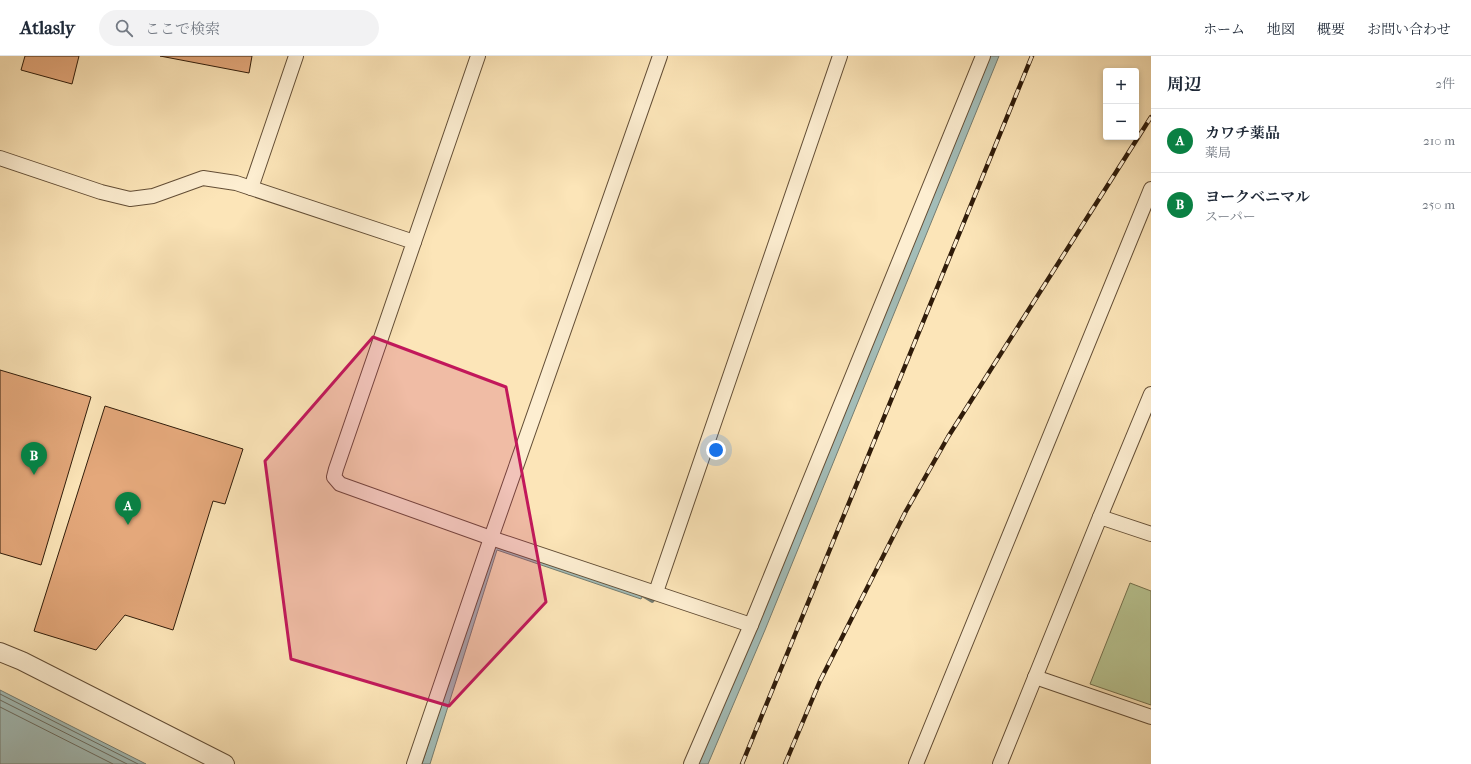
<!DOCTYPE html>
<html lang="ja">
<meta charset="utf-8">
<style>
:root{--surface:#fff;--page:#f2f2f3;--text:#1f2937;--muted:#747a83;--line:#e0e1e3;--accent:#0b8043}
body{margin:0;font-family:"IM FELL French Canon","Noto Serif JP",serif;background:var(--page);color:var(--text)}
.controls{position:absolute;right:12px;top:12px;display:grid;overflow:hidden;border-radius:4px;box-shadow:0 2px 6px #0003}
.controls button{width:36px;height:36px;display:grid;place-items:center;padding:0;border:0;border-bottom:1px solid var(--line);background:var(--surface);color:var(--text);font:20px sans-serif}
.you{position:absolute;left:716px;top:394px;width:14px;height:14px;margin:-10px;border:3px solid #fff;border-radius:50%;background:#1a73e8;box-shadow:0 0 0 6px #1a73e833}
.badge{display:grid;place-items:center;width:26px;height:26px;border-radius:50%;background:var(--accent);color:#fff;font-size:13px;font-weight:700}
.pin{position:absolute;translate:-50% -33px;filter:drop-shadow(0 1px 2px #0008)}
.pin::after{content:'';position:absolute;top:21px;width:14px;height:12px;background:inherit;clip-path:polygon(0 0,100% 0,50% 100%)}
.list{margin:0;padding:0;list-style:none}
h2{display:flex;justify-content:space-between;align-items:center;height:52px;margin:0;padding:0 16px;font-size:17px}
h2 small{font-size:13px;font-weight:400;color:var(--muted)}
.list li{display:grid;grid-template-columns:26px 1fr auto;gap:12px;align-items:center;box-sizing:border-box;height:64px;padding:0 16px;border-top:1px solid var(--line)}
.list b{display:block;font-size:15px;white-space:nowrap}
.list p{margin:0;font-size:13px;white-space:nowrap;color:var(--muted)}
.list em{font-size:13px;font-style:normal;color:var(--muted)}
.icon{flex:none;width:22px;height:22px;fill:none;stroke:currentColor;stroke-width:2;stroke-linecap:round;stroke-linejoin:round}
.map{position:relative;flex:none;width:1151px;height:708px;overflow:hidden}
header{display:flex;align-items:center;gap:24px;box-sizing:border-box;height:56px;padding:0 20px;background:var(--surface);border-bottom:1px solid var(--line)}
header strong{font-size:19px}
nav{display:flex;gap:22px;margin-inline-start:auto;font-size:14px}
.search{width:280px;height:36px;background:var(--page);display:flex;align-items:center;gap:10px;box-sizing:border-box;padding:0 14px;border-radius:22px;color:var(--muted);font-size:15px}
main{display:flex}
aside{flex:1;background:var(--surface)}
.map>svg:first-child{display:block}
</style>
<header>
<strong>Atlasly</strong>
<div class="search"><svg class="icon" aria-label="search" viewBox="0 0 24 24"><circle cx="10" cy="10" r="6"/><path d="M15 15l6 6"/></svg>ここで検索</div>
<nav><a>ホーム</a><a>地図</a><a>概要</a><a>お問い合わせ</a></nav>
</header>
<main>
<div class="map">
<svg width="1151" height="708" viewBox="0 0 1151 708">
<rect width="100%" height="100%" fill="#fce5b8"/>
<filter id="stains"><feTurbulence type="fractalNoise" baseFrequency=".005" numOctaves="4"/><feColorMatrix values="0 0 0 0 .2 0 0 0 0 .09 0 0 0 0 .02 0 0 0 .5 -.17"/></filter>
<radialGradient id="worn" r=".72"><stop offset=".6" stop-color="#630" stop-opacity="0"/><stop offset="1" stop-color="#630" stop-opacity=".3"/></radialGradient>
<path fill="#b9c693" stroke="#74714e" d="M 1130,527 L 1151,535 L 1151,649 L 1090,628 Z"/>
<g fill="#a3bdb8" stroke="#757d72">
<path d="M 988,0 L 999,0 L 765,574 L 708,708 L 697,708 Z"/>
<path d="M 493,486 L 645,535 L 641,543 L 497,494 L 430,708 L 422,708 Z"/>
<path d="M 0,634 L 146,708 L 0,708 Z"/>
</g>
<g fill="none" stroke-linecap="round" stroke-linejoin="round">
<g stroke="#6a6c61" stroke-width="1">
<path d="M 0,638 L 138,708"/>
<path d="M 0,644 L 127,708"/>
<path d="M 0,651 L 113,708"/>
</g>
<path stroke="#757d72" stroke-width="5.5" d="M 642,538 L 652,544"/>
</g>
<g fill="#e4a87b" stroke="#301c0a">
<path d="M 25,0 L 79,0 L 72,28 L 21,14 Z"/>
<path d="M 160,0 L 252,0 L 249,17 Z"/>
<path d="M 0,314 L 91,341 L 41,509 L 0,497 Z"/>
<path d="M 105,350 L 243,393 L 225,448 L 213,445 L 173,574 L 125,559 L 96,594 L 34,575 Z"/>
</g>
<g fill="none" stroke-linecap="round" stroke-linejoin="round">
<g stroke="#634e36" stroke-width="16">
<g id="minor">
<path d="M 0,102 L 101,136 L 130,143 L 153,140 L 203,122 L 236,127 L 414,186 L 336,413 L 334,421 L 340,428 L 491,482 L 751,569"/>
<path d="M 251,132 L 296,0"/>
<path d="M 414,186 L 478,0"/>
<path d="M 1100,461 L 1151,338"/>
<path d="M 656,536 L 840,0"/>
<path d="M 1035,621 L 1151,661"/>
<path d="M 414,708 L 491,482 L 660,0"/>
<path d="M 691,708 L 751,569 L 983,0"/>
<path d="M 916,708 L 1151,133"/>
<path d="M 1000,708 L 1100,461 L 1151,478"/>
</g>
</g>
<g stroke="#634e36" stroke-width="20">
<path id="tertiary" d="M 0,596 L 22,605 L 225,708"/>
</g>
<use href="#minor" stroke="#fdeed1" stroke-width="14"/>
<use href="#tertiary" stroke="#fdeed1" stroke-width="18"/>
<g stroke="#301c0a" stroke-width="4.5">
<g id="rail">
<path d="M 742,708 L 1032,0"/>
<path d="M 785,708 L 820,625 L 906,455 L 948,381 L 1151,61"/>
</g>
</g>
<use href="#rail" stroke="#fdeed1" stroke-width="3" stroke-dasharray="9" stroke-linecap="butt"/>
</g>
<path fill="#c2185b" fill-opacity="0.2" stroke="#c2185b" stroke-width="3" stroke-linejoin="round" d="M 373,281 L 506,331 L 546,546 L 449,650 L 291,603 L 265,405 Z"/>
<rect width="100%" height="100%" filter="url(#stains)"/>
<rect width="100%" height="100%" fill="url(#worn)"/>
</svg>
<div class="controls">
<button>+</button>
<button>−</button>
</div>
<div class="you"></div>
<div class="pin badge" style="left:128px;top:469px">A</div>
<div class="pin badge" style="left:34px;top:419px">B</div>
</div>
<aside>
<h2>周辺<small>2件</small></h2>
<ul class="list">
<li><span class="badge">A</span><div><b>カワチ薬品</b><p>薬局</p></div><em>210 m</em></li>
<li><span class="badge">B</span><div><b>ヨークベニマル</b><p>スーパー</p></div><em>250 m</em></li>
</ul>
</aside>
</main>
